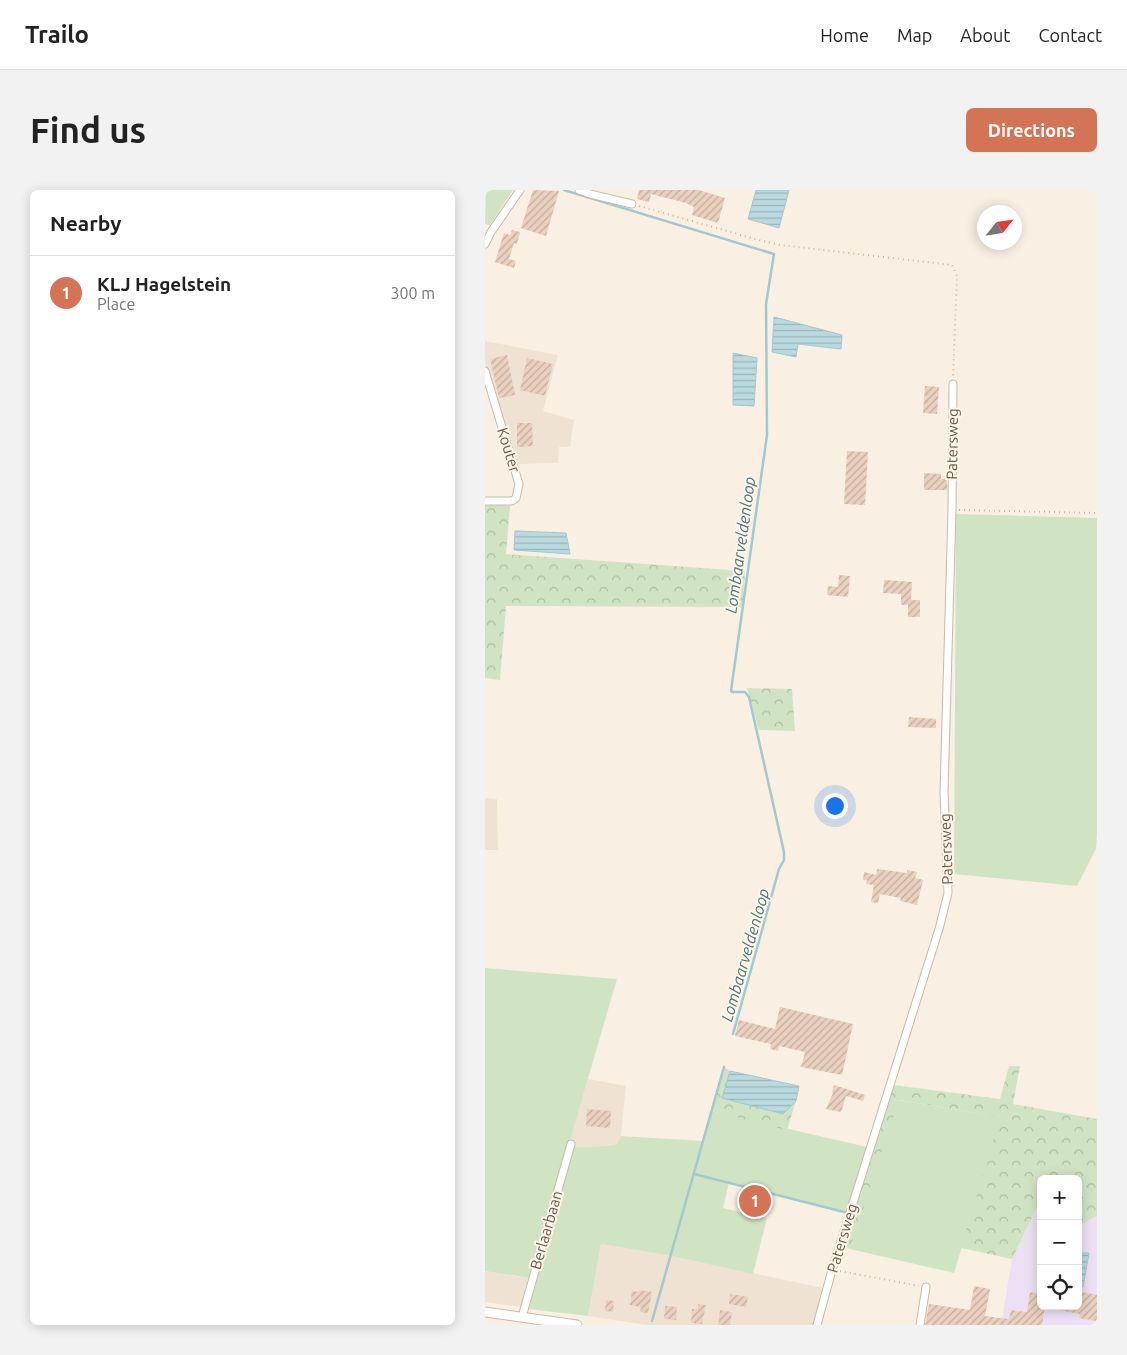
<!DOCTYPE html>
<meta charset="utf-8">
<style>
:root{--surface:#fff;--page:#f2f2f2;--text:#222;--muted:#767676;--line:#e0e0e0;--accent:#d47457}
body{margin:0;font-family:Ubuntu,sans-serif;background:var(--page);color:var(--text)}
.controls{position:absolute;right:15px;bottom:15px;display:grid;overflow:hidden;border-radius:8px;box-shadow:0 2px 12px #0003}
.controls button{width:45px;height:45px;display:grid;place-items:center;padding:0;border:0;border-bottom:1px solid var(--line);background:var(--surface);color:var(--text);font:25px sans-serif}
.compass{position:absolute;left:492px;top:15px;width:45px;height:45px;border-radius:50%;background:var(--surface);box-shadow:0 2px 12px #0003;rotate:60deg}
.you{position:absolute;left:349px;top:615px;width:18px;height:18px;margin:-12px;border:4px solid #fff;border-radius:50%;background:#1a73e8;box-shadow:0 0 0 8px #1a73e833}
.badge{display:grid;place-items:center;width:32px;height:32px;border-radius:50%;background:var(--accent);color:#fff;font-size:16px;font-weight:700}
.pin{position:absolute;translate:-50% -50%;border:2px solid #fff;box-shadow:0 1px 5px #0006}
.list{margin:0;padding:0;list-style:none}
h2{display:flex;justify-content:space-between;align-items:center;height:65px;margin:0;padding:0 20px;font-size:21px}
h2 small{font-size:16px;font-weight:400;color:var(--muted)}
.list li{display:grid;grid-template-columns:32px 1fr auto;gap:15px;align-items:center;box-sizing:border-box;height:75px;padding:0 20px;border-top:1px solid var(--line)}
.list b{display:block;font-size:19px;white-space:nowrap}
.list p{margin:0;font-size:16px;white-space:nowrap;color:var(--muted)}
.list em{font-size:16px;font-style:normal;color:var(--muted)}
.icon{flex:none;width:28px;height:28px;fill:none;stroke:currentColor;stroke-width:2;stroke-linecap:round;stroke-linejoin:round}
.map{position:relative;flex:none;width:612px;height:1135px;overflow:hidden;border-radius:8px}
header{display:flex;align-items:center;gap:30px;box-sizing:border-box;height:70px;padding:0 25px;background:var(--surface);border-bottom:1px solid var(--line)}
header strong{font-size:24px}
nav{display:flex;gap:28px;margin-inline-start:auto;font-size:18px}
.intro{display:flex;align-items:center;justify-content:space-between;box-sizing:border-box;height:120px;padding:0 30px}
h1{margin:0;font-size:35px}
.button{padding:12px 22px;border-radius:8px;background:var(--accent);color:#fff;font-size:18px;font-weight:700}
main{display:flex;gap:30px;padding:0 30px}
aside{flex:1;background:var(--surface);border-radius:8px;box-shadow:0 2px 12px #0003}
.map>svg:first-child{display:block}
</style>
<header>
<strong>Trailo</strong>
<nav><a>Home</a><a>Map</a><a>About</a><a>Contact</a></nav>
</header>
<div class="intro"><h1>Find us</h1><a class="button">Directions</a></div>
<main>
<aside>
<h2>Nearby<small></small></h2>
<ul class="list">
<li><span class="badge">1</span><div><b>KLJ Hagelstein</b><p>Place</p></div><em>300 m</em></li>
</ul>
</aside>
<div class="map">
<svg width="612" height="1135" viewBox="0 0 612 1135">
<defs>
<pattern id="forest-crowns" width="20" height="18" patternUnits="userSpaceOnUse" patternTransform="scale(1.25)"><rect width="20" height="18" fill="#d0e4c4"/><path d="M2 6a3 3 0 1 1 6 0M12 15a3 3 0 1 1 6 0" fill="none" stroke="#adbca1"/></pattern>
<pattern id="water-rules" width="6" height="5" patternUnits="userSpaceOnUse" patternTransform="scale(1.25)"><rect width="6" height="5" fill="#badadf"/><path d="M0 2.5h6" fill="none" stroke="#9bb4b7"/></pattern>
<pattern id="building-hatch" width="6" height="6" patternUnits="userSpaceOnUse" patternTransform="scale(1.25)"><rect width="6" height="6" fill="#ead0be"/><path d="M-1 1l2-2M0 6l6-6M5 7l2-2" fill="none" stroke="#c2ac9d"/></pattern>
</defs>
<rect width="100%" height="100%" fill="#f9f0e3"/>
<g fill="#efe2d2">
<path d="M 0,151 L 73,165 L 58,221 L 89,230 L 85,257 L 74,257 L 73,273 L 34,274 L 26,259 L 0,172 Z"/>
<path d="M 0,608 L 12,609 L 13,660 L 0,660 Z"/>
<path d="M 103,889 L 141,896 L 136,946 L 132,954 L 124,956 L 88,957 L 83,955 Z"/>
<path d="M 116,1054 L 187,1066 L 338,1098 L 328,1135 L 162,1135 L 103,1126 Z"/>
<path d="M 0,1081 L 43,1088 L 36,1117 L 0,1112 Z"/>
</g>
<path fill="#ede0f5" d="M 556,1009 L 556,1116 L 593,1116 L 593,1036 L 612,1026 L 612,1135 L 516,1135 L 527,1069 Z"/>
<g fill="#d0e4c4">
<path d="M 1,0 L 28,0 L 5,35 L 0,34 Z"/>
<path d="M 471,324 L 612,328 L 612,643 L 611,659 L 592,696 L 469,684 Z"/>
<path d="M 0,778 L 132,789 L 45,1088 L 0,1081 Z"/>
<path d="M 413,910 L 516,927 L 469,1083 L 365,1059 Z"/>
<path d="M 226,921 L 382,957 L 363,1023 L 244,993 L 238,1018 L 282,1028 L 268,1084 L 187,1066 L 116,1054 L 103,1126 L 44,1119 L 88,957 L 124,956 L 132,954 L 136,946 L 218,951 Z"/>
</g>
<g fill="url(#forest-crowns)">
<path d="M 0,315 L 25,316 L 21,364 L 260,381 L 258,417 L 21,416 L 15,490 L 0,488 Z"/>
<path d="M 262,498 L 307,499 L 310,541 L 274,540 Z"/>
<path d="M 524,876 L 535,876 L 528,914 L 612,929 L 612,1026 L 593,1036 L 593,989 L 556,989 L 556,1009 L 527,1069 L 476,1058 L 515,927 L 414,910 L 365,1059 L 359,1057 L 409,895 L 515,909 Z"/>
<path d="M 239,877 L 245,881 L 238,908 L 298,924 L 311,911 L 302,940 L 226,921 Z"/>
</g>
<g fill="url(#water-rules)" stroke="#a2c8d0">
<path d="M 271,0 L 304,0 L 294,38 L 263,29 Z"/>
<path d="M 289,127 L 357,145 L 356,159 L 313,154 L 311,167 L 287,162 Z"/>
<path d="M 248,163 L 272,168 L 269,216 L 248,215 Z"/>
<path d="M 30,341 L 81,343 L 85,364 L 29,360 Z"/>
<path d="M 245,881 L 314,896 L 311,911 L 298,924 L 237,908 Z"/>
<path d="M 593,1063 L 604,1063 L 598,1097 L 593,1096 Z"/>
</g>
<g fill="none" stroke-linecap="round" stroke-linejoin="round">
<g stroke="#a2c8d0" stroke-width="2.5">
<path d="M 79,0 L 289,64 L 281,114 L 282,245 L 246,501 L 247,502 L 260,502 L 264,507 L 299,662 L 299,670 L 294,679 L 248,844"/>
<path d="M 209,984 L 363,1023"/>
<path d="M 167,1131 L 239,877"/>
</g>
</g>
<g fill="url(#building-hatch)">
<path d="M 48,0 L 74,1 L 61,46 L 36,38 Z"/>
<path d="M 154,0 L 214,0 L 240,8 L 233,33 L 207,25 L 209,17 L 201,13 L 166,4 L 164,12 L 152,9 Z"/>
<path d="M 27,40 L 35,42 L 32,54 L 29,53 L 24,69 L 31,71 L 29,78 L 10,72 L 19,43 L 25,45 Z"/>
<path d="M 22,165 L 30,205 L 14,208 L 5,169 Z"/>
<path d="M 42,168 L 68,174 L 60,206 L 35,200 Z"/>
<path d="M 440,196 L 454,197 L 452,224 L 438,223 Z"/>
<path d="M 32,233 L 47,233 L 48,256 L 32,257 Z"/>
<path d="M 362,261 L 383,262 L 380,315 L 359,314 Z"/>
<path d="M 439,283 L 456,284 L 456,289 L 462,289 L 462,300 L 439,300 Z"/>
<path d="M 354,385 L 365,386 L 363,407 L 342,405 L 343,396 L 353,397 Z"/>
<path d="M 399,390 L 427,392 L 426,410 L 435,410 L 435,427 L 423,427 L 423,415 L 416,415 L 416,404 L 398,403 Z"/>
<path d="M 424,527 L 451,529 L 451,538 L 423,537 Z"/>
<path d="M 392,679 L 422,683 L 422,680 L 432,682 L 430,688 L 438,690 L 432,715 L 415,711 L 416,708 L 395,704 L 393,713 L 386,712 L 389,695 L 381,694 L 382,690 L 378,690 L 379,682 L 391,685 Z"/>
<path d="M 295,817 L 368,834 L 357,885 L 316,877 L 320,862 L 294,856 L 293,861 L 285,859 L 286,854 L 250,846 L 254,830 L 290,839 Z"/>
<path d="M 349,895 L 380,905 L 378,911 L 361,906 L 356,922 L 341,919 L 348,903 L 347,902 Z"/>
<path d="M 102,919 L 126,921 L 125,938 L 101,936 Z"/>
<path d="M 255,1001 L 288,1008 L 285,1022 L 252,1015 Z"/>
<path d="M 489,1096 L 505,1099 L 500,1126 L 524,1129 L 526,1120 L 542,1122 L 545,1102 L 556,1104 L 556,1116 L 560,1116 L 557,1135 L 440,1135 L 444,1114 L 485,1120 Z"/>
<path d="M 155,1100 L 167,1102 L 163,1123 L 155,1122 L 156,1117 L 145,1115 L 147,1101 L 154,1102 Z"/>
<path d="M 597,1102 L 612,1105 L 612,1131 L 594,1128 L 595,1124 L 574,1120 L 575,1116 L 593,1116 L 593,1108 L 596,1109 Z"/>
<path d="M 245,1104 L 263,1107 L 261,1117 L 244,1114 Z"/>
<path d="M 121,1110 L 129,1111 L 128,1122 L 120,1121 Z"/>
<path d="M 213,1114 L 221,1115 L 217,1134 L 206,1133 L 207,1119 L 213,1119 Z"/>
<path d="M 180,1116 L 192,1117 L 191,1130 L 179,1129 Z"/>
<path d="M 235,1120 L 247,1122 L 245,1135 L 233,1135 Z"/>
</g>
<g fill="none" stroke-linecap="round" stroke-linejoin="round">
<g stroke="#c8b8ab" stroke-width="9">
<g id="minor">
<path d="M 94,0 L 105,4 L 147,14"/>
<path d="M 0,54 L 6,42 L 35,0"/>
<path d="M 0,181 L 34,294 L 31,308 L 27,311 L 0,311"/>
<path d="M 37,1127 L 86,954"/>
<path d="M 332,1135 L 347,1080 L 454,739 L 463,703 L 459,602 L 467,320 L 468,194"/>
<path d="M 435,1135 L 441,1097"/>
</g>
</g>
<g stroke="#c8b8ab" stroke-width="11">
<path id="tertiary" d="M 0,1122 L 92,1135"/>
</g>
<g stroke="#cfb4a2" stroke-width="2" stroke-dasharray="1 4" stroke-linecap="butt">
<path d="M 154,16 L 270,49 L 295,55 L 467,75 L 472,86 L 468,188"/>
<path d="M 474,320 L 612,323"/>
<path d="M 355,1081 L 434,1096"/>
</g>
<use href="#minor" stroke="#fff" stroke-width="7"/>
<use href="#tertiary" stroke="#fff" stroke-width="9"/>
</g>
<g text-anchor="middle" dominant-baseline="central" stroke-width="4" stroke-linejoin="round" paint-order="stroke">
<g font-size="15" fill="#6d584c" stroke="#fcf5e8">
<text transform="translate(467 254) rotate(-89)">Patersweg</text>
<text transform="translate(24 260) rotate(73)">Kouter</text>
<text transform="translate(461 659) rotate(-92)">Patersweg</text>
<text transform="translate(61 1040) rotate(-74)">Berlaarbaan</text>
<text transform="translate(357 1048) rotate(-73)">Patersweg</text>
</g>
<g font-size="16" font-style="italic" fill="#49747e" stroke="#fcf5e8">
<text transform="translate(255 355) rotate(-82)">Lombaarveldenloop</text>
<text transform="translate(260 765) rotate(-74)">Lombaarveldenloop</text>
</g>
</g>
</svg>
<div class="controls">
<button>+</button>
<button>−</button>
<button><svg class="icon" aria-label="locate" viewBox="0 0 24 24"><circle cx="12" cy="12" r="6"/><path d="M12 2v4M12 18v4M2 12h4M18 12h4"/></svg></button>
</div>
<svg class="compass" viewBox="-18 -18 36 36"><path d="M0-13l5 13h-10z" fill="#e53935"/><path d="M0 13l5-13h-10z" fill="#767676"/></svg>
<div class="you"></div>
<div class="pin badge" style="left:270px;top:1011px">1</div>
</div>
</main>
